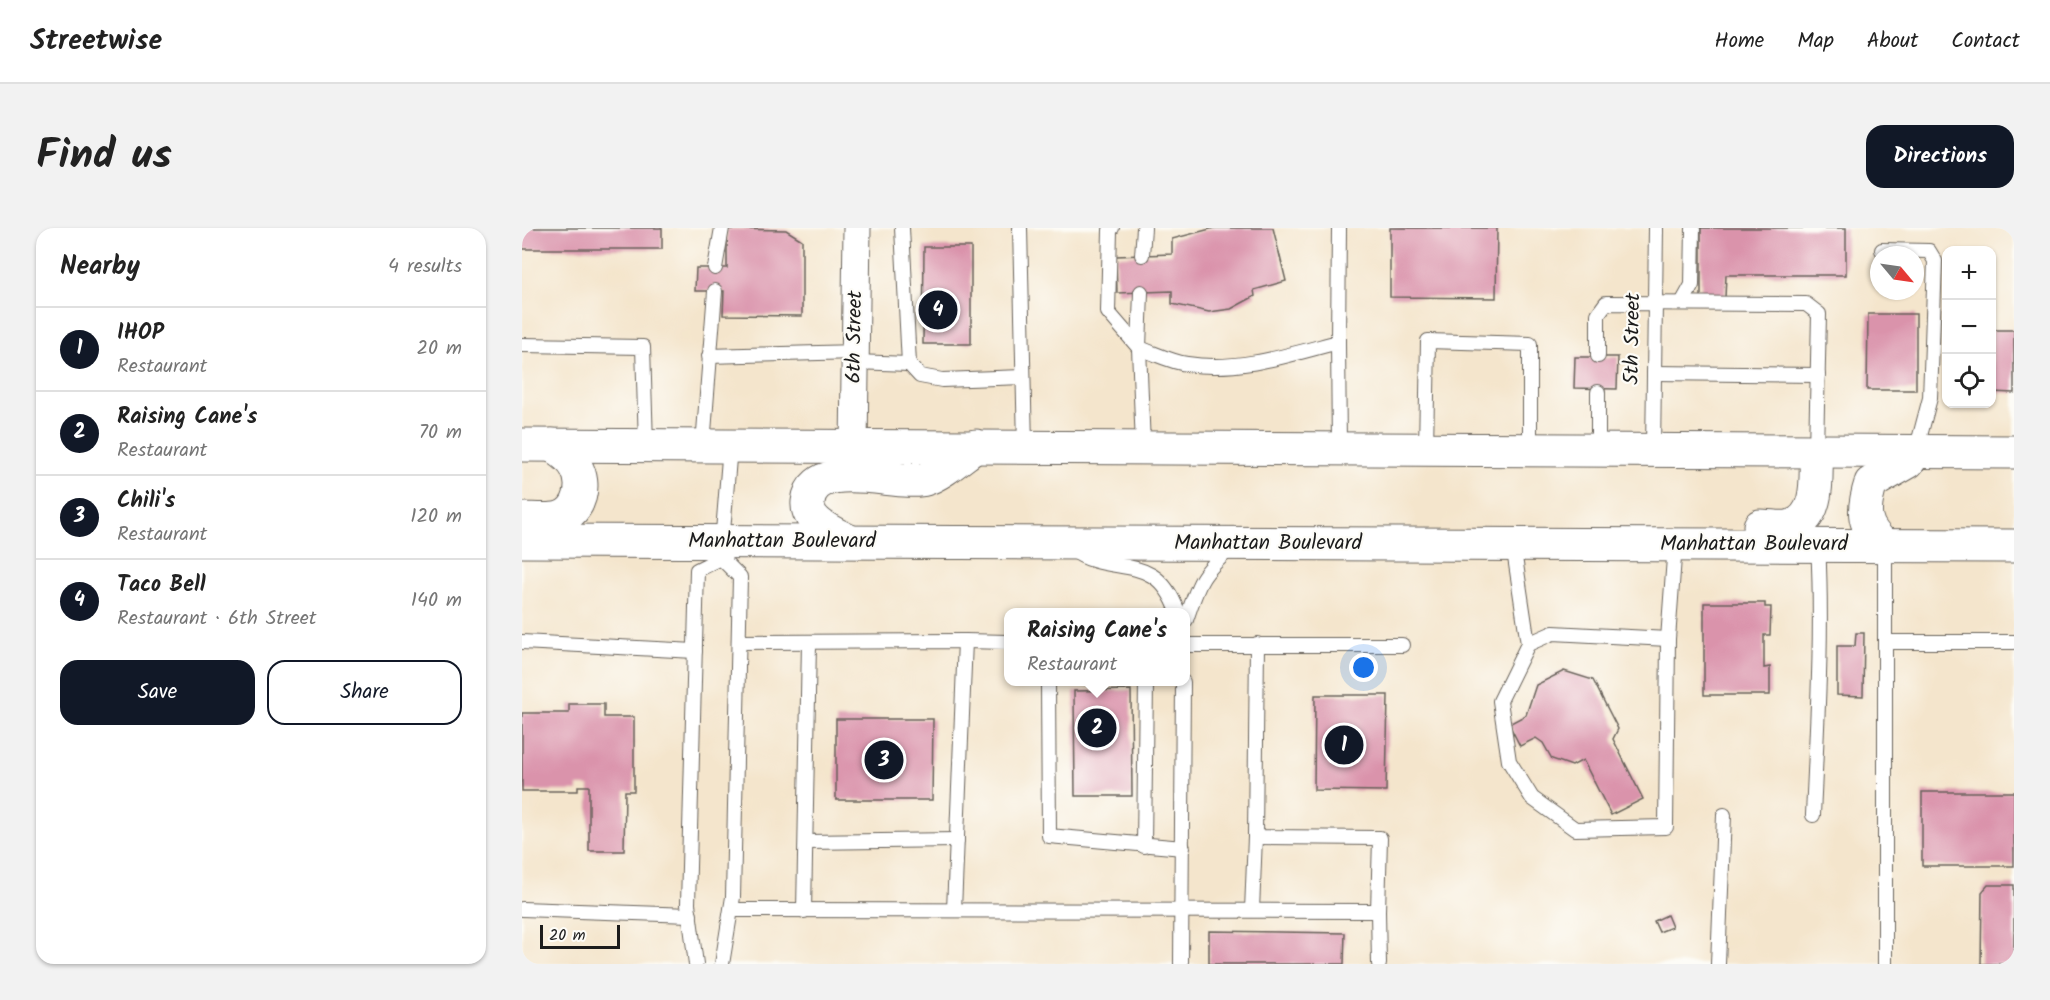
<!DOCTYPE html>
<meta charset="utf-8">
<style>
:root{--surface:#fff;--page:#f2f2f2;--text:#222;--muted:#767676;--line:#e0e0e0;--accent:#111827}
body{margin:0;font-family:Kalam,sans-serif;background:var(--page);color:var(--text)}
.controls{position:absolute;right:18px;top:18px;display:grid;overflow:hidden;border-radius:12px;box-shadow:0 2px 4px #0004}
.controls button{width:54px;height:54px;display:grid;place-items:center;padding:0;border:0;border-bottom:2px solid var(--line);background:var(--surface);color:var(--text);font:30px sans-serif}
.compass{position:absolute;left:1348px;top:18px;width:54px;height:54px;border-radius:50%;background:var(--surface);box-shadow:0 2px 4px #0004;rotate:119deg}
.scale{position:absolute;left:18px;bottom:15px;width:80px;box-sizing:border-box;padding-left:6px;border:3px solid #1c1c1c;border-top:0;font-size:16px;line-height:21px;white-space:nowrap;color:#1c1c1c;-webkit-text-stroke:4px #fdfcf7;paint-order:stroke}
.you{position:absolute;left:842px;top:440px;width:21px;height:21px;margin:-15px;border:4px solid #fff;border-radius:50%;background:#1a73e8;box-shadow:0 0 0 9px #1a73e833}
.badge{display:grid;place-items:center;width:39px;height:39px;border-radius:50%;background:var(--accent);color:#fff;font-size:20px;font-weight:700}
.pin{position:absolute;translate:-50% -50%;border:3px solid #fff;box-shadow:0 2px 6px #0006}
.popup{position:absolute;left:482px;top:380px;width:186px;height:78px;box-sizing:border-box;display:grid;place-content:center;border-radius:12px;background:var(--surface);filter:drop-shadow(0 2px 4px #0005);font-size:20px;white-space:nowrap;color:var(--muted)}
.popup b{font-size:22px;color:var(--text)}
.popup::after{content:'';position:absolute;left:50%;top:100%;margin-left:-12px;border:12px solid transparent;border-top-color:var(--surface)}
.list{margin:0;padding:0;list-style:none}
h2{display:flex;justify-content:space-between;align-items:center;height:78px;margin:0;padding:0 24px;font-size:26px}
h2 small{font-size:20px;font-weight:400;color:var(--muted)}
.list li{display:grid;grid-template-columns:39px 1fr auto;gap:18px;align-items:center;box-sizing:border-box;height:84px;padding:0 24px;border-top:2px solid var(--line)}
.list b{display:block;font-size:22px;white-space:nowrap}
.list p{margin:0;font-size:20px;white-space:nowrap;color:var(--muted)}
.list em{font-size:20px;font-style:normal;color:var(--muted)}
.actions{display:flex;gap:12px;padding:18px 24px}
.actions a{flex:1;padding:14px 0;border:2px solid var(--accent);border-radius:18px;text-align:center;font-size:21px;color:var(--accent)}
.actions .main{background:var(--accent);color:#fff}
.icon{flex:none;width:33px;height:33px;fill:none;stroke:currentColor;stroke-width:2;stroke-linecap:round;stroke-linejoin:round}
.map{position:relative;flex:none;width:1492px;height:736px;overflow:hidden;border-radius:18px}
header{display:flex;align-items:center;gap:36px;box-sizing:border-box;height:84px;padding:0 30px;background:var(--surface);border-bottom:2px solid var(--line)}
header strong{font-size:28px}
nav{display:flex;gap:33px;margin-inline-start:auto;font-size:21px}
.intro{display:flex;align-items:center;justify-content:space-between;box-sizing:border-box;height:144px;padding:0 36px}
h1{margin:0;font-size:42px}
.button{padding:15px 27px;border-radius:18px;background:var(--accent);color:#fff;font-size:21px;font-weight:700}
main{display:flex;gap:36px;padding:0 36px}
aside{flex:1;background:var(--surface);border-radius:18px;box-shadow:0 2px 4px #0004}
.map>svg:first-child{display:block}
</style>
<header>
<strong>Streetwise</strong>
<nav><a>Home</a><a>Map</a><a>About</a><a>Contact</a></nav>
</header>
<div class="intro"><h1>Find us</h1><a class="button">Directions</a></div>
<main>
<aside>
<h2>Nearby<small>4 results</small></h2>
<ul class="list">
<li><span class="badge">1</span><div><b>IHOP</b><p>Restaurant</p></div><em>20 m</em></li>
<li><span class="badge">2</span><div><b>Raising Cane's</b><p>Restaurant</p></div><em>70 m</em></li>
<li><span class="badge">3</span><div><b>Chili's</b><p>Restaurant</p></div><em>120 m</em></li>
<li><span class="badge">4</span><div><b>Taco Bell</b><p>Restaurant · 6th Street</p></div><em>140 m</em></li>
</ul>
<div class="actions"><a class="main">Save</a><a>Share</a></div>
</aside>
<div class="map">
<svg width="1492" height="736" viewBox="0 0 1492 736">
<rect width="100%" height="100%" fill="#fdfcf7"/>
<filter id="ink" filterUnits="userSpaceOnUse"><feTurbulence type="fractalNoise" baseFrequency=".0167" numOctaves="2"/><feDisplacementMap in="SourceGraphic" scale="12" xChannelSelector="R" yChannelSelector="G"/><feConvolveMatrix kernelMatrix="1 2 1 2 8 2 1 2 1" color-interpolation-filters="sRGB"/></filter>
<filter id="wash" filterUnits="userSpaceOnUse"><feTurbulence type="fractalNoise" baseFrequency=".008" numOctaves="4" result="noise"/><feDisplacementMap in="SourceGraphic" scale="24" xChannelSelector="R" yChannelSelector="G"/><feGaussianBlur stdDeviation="1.35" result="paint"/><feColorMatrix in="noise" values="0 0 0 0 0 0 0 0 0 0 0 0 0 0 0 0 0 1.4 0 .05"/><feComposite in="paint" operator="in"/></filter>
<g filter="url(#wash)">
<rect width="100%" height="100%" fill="#f4e5cc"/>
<g id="blocks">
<g fill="#da93ab">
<rect x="0" y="0" width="140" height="21"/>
<path d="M 692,0 L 751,0 L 764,53 L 732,62 L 733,68 L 709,81 L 687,84 L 650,76 L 650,63 L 595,65 L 594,28 L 650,26 L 650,11 Z"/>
<path d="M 868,0 L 975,0 L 974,70 L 868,69 Z"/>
<path d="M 1179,0 L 1324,0 L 1324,47 L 1204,47 L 1203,70 L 1179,70 Z"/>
<path d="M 205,1 L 264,2 L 280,12 L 280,88 L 201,87 L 202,63 L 173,63 L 174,40 L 205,40 Z"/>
<path d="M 402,19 L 449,19 L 449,116 L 401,116 Z"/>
<path d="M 1346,86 L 1394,86 L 1394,162 L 1345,162 Z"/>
<path d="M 1470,102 L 1492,102 L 1492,165 L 1470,164 Z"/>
<path d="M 1053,129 L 1096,129 L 1095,161 L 1052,160 Z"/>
<path d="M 1182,375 L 1243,375 L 1243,379 L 1249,379 L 1248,407 L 1242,407 L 1242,440 L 1248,439 L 1248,467 L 1182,467 Z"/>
<path d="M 1334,405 L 1342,405 L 1341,468 L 1315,467 L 1315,418 L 1333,418 Z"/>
<path d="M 1042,443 L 1071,452 L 1096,501 L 1091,511 L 1121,571 L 1089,587 L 1061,532 L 1050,538 L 1030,531 L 1021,515 L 1014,510 L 998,518 L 987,496 L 1004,487 L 1014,457 Z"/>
<path d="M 609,462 L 610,568 L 553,568 L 552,463 Z"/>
<path d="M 793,467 L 866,467 L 864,563 L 792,562 Z"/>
<path d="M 47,476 L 82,476 L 82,489 L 112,489 L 112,563 L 103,563 L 102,623 L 67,623 L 67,558 L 56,558 L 56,563 L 0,563 L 0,485 L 47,485 Z"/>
<path d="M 314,491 L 411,491 L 410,572 L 314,572 Z"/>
<rect x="1400" y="564" width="92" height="74"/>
<path d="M 1466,657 L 1492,657 L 1492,736 L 1459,736 L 1460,664 Z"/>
<path d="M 1145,687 L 1150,699 L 1137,704 L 1132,693 Z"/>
<path d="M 687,703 L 823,705 L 822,736 L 687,736 Z"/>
</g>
</g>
</g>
<g filter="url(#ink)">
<use href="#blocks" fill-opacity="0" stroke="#68625a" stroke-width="1.5"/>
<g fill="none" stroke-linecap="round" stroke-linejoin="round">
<g stroke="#68625a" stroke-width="16">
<g id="lane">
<path d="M 380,0 L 387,136 L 398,148 L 420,152 L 501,149"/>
<path d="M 498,0 L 503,218"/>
<path d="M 590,0 L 588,2 L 586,84 L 617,120"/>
<path d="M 1360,22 L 1407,23 L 1413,33 L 1408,170 L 1394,223"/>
<path d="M 620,27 L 622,0"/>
<path d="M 193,40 L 200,0"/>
<path d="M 1160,75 L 1170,57 L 1171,0"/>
<path d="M 816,114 L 817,0"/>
<path d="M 0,117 L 121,119 L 124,217"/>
<path d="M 617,120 L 619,64"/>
<path d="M 187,128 L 333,124"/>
<path d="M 1076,128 L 1076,86 L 1084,75 L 1284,76 L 1297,86 L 1294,223"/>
<path d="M 333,134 L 387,136"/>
<path d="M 1132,145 L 1296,147"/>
<path d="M 181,217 L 193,63"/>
<path d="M 621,218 L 617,120 C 632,125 649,134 665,136 C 716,144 767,127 816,114 L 817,219"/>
<path d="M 904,220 L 906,113 L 1008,116 L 1008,221"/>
<path d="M 1076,221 L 1076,164"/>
<path d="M 1131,222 L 1134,0"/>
<path d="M 200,316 L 208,218"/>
<path d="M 991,316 L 1006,416 L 978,473 L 987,533 L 1010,570 L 1053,601 L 1144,599 L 1146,411 L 1153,316"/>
<path d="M 1363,318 L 1363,736"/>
<path d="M 549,321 C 590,351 633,320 656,384"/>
<path d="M 664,392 C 677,354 678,347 709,320"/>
<path d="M 443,413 L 486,414"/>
<path d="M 0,414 L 173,423"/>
<path d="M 217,414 L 443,413 L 432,682"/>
<path d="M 1363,414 L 1492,414"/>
<path d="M 1006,416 L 1031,405 L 1146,411"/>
<path d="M 664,417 L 880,417"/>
<path d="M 526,454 L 527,608 L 661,620"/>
<path d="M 1291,587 C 1295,497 1301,406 1296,316"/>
<path d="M 284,614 L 435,612"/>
<path d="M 622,618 L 624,454"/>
<path d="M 0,681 L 168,687"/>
<path d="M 209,682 L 856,683 L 858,610 L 733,609 L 735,416"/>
<path d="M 730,682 L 733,609"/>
<path d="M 282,683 L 287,414"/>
<path d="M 856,683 L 857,736"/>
<path d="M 174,736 L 166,676 L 175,342 L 199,330 L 218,349 L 211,669 L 200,736"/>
<path d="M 659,736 L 661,454"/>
<path d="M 1196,736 L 1202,587"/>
</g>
</g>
<g stroke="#68625a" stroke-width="29">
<path id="street" d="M 332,218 L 335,0"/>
</g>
<g stroke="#68625a" stroke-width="35">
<g id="secondary">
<path d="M 0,217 L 1492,224"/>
<path d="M 0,291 C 11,291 27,293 38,290 C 59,283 64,256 54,239 C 49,229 38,223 30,217"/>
<path d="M 1238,298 C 1247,298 1258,300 1266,299 C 1299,293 1294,247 1294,223"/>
<path d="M 0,313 L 1492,318"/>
<path d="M 327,313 C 312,305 284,295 286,274 C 291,227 377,259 403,251 C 418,247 441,227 454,218"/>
<path d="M 1363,318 C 1340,298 1340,283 1349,255 L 1386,234 L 1394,223"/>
</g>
</g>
<use href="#lane" stroke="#fff" stroke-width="14"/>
<use href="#street" stroke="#fff" stroke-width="27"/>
<use href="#secondary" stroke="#fff" stroke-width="33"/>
</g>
</g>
<g text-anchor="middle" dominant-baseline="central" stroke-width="4.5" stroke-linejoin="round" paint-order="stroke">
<g font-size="21" fill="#1c1c1c" stroke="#fdfcf7">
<text transform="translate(333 109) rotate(-89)">6th Street</text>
<text transform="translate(1111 111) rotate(-89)">5th Street</text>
<text x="260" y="313">Manhattan Boulevard</text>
<text x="746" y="315">Manhattan Boulevard</text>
<text x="1232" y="316">Manhattan Boulevard</text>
</g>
</g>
</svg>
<div class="controls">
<button>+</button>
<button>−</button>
<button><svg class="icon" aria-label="locate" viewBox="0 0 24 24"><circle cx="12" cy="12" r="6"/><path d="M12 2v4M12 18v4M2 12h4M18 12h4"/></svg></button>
</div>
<svg class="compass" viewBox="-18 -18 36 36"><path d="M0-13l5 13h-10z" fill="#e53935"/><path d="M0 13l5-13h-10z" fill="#767676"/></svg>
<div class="scale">20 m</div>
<div class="you"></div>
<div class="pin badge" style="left:822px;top:517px">1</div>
<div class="pin badge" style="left:575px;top:500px">2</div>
<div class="popup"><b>Raising Cane's</b>Restaurant</div>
<div class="pin badge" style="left:362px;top:532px">3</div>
<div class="pin badge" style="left:416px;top:82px">4</div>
</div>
</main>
